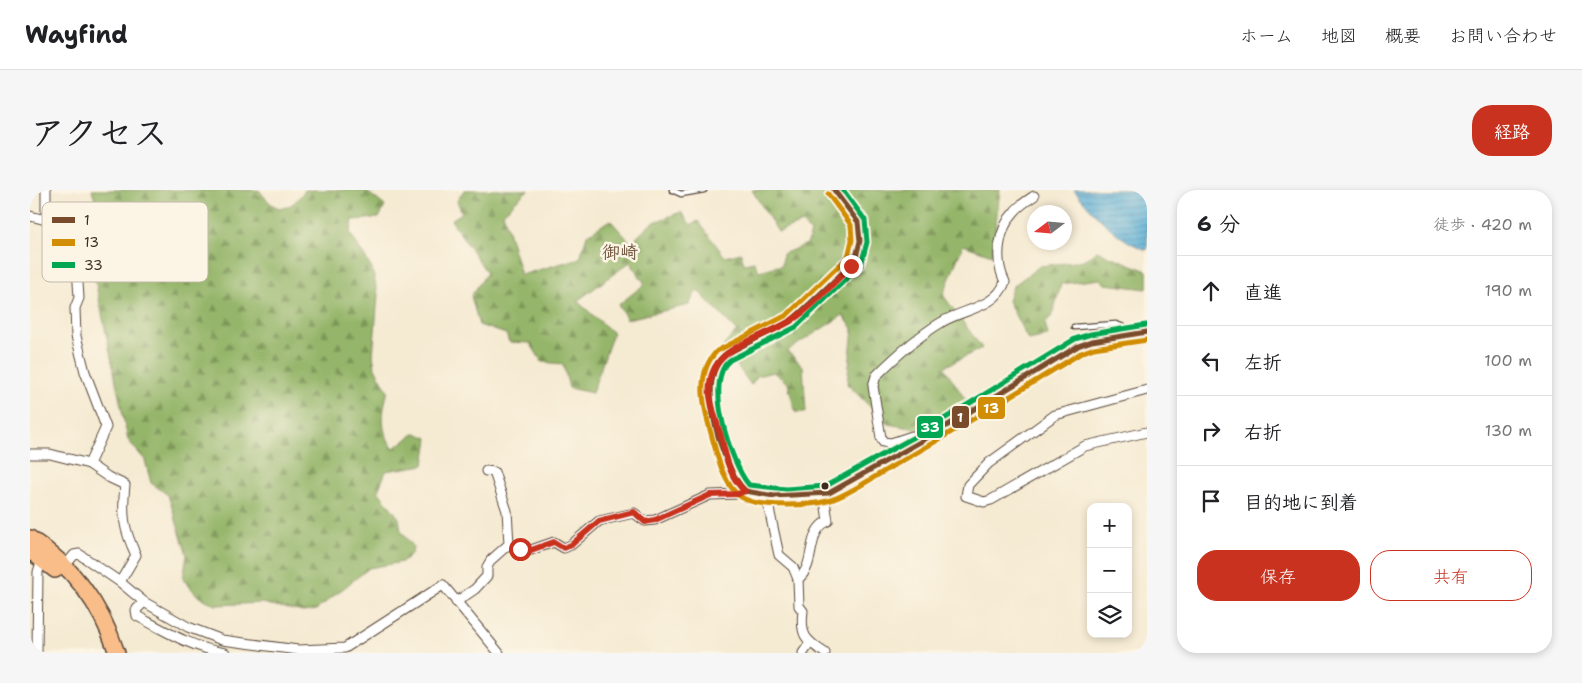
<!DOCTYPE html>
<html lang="ja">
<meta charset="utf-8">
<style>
:root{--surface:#fff;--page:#f6f6f6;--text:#202124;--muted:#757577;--line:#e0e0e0;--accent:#c8321e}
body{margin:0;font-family:"Shantell Sans","Klee One",sans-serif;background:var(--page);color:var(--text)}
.controls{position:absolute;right:15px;bottom:15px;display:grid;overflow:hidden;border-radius:10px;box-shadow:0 2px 8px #0003}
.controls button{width:45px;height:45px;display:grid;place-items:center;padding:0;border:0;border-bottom:1px solid var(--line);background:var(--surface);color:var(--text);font:25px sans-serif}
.compass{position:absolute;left:997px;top:15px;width:45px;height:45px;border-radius:50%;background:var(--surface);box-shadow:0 2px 8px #0003;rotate:254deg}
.stop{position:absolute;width:15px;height:15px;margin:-11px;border:4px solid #c8321e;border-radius:50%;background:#fff}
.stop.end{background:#c8321e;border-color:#fff;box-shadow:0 1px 5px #0008}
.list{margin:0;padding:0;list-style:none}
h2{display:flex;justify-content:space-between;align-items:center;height:65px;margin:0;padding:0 20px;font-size:21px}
h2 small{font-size:16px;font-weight:400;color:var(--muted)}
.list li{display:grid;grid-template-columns:32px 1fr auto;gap:15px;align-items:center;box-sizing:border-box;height:70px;padding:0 20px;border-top:1px solid var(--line)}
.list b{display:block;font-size:19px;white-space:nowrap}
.list em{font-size:16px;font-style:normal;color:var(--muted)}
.actions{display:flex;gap:10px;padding:15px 20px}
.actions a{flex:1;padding:11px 0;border:1px solid var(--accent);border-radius:20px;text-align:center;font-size:18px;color:var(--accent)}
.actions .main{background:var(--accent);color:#fff}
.icon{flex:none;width:28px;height:28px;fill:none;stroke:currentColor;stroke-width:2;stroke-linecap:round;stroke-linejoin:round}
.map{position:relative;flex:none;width:1117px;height:463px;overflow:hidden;border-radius:20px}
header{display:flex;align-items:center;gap:30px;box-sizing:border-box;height:70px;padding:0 25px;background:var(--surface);border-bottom:1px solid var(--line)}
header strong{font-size:24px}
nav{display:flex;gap:28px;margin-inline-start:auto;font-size:18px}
.intro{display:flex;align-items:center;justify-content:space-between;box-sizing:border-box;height:120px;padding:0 30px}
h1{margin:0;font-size:35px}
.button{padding:12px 22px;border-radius:20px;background:var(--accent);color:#fff;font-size:18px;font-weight:700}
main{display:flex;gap:30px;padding:0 30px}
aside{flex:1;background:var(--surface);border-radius:20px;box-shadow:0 2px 8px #0003}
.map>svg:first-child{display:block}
</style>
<header>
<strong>Wayfind</strong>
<nav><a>ホーム</a><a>地図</a><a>概要</a><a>お問い合わせ</a></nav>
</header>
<div class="intro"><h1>アクセス</h1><a class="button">経路</a></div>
<main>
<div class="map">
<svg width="1117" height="463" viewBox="0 0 1117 463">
<defs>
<pattern id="forest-firs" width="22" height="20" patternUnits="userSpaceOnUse" patternTransform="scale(1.25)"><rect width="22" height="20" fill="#95b66a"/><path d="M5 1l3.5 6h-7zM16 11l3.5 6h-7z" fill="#7b9457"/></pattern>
<pattern id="water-rules" width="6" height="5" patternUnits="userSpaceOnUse" patternTransform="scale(1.25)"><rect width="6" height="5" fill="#5cafd7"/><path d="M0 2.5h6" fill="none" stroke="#4d8fae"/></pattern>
</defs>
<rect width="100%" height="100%" fill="#fcf5e5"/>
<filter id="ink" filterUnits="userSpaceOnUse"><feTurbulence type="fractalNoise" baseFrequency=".02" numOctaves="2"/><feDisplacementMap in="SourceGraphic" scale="10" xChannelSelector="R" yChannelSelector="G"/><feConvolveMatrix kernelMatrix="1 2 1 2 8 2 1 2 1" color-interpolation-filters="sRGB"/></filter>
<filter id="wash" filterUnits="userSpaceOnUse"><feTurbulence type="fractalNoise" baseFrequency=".0096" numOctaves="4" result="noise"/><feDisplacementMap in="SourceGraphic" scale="20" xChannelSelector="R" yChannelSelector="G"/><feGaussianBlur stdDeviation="1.12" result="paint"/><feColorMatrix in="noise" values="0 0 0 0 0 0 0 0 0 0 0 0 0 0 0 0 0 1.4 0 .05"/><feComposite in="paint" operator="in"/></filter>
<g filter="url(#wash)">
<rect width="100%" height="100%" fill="#f5ead2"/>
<g fill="url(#forest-firs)" stroke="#687044">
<path d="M 62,0 L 229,0 C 246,24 258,24 275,0 L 335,0 L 355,16 L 349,28 L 323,30 L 320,43 L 342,79 L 348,105 L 343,165 L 345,178 L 358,201 C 352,221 349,242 364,258 L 386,243 L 398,248 L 394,275 L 356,281 L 348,301 L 369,328 L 371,341 L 383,356 L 382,363 L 372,372 L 339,378 L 286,420 L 273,422 L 232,413 L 186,415 L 168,406 L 153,389 L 157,365 L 138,305 L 121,293 L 115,270 L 98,250 L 60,65 L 58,45 L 66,13 Z"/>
<path d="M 434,0 L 498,0 L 473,23 L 491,85 L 550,68 L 557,45 L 580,30 L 601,53 L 622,33 L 651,22 L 661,35 L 668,31 L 695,67 L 711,63 L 714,74 L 724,72 L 729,81 L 752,75 L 753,64 L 777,54 L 781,43 L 772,33 L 748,42 L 722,0 L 970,0 L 962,65 L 933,55 L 913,105 L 952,158 L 914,177 L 939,215 L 892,240 L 858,234 L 817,194 L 823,139 L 813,125 L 757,161 L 773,176 L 776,222 L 765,222 L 758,193 L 743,182 L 727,186 L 721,195 L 693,156 L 707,141 L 667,100 L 659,115 L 597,129 L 588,115 L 615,94 L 600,72 L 547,111 L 583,143 L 562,203 L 539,198 L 533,174 L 512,172 L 500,153 L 479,152 L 476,144 L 449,135 L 441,106 L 457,83 L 421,30 L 432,23 L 427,11 Z"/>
<path d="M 1067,61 L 1117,81 L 1117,99 L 1075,94 L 1070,89 L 1031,94 L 1022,126 L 1015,133 L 1018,146 L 998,150 L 978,111 L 983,96 L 1010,76 L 1053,71 Z"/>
</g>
<path fill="url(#water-rules)" stroke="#4c6c7a" d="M 1044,0 L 1117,0 L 1117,60 C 1089,52 1062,22 1044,0 Z"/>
</g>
<g filter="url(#ink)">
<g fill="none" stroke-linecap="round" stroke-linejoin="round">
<g stroke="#574739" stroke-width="7">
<g id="lane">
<path d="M 642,0 L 651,4 L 674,0"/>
<path d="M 16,30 L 33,32"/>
<path d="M 1044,137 L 1086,134 L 1107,142"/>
</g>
</g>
<g stroke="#574739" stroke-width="11">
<g id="street">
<path d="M 804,0 L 828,32 L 830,51 L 825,71 L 761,131 L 696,164 C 684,171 681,184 680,197 C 679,215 700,292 715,301 C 729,309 783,307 799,303 L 890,252 L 1048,156 L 1062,151 L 1117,142"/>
<path d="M 0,26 L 16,30 L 16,0"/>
<path d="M 46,62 L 49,108 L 45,118 L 46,146 L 55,182 L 76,237 L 59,274"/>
<path d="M 1117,200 L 1025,225 L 959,273 L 938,295 L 936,306 L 954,312 L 961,310 L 1055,256 L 1117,242"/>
<path d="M 890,252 L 882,246 L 861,253 L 853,252 L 851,248 L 843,196 L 846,186 C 865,167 888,146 912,132 C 933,119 966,118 975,92 C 964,70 968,39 985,21 C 990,15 998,10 1004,6"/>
<path d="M 0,264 L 20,264 L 59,274 L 78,287 L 95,295 C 92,324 93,338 106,365 L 90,392"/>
<path d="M 736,305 L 749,365 L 763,377 L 768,389 L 769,416 L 773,421 C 770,445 775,450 795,463"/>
<path d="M 479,354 L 501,360 L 524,352 L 534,358 L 541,355 L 569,331 L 604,323 L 615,331 L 625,330 L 680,305 L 708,304 L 715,301"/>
<path d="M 35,376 L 44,365 L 49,364 L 90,392 L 114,412 L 158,437 L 192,450 L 268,460 L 315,458 L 413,395 L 469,463"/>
<path d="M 768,389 C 787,375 775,341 798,331 L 794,304"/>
<path d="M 114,412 L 106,420 L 107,426 C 135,441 163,458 195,463"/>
<path d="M 426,412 L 445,399 L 457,386 L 457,377 L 461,370 L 479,354 L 477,321 L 464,282 L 456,281"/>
<path d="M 7,463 L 8,382 L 12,369"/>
<path d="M 773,463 L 780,453"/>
</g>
</g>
<g stroke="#574739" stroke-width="18">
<g id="primary">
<path d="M 0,348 C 43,376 71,415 87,463"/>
<path d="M 0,361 L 25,380"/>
</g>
</g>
<use href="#lane" stroke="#fff" stroke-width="4.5"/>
<use href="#street" stroke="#fff" stroke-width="9"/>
<use href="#primary" stroke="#f8bd89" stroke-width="15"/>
<g stroke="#fcf5e5" stroke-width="9">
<path id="bus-1" d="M 804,0 L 828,32 L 830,51 L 825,71 L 761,131 L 696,164 C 663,187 692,277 715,301 L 744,306 L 799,303 L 890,252 L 1048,156 L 1062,151 L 1117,142"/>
</g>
<g stroke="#fcf5e5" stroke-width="9">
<path id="bus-2" d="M 798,4 L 821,35 L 822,50 L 818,67 L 757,125 L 687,161 C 664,184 674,219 682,247 C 687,265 694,296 711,307 C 727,318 782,316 801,310 C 820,304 845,286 863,276 C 927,240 989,201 1051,163 L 1064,158 L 1117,150"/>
</g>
<g stroke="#fcf5e5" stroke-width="9">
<path id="bus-3" d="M 813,0 L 835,30 L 837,52 L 831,75 L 766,137 L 700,170 C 673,190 701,274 719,295 L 756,299 L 796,296 L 886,246 L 1045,149 L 1061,144 L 1116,135"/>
</g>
<use href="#bus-1" stroke="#7a4b2a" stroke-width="5"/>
<use href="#bus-2" stroke="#d18d06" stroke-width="5"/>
<use href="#bus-3" stroke="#00a651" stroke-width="5"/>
</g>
</g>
<g fill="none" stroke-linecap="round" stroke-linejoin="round" filter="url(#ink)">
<path stroke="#c8321e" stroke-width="6" d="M 490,359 L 501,360 L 524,352 L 534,358 L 541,355 L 569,331 L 604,322 L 615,332 L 625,330 L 680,305 L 708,304 L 715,301 C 699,288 696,265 691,246 C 687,233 682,219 680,206 C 674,156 730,151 762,130 C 784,116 802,94 821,76"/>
</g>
<circle fill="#3b2a1e" stroke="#fcf5e5" stroke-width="2" cx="795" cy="296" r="4.5"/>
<g text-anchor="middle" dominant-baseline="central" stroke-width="5" stroke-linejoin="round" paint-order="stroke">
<g font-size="18" font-weight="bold" fill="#70563e" stroke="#fcf5e5">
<text x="590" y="62">御崎</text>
</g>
</g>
<rect x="12" y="12" width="166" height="80" rx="8" fill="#fcf5e5" stroke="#c2b8a9" stroke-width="1"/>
<rect x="22" y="27" width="23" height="6" fill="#7a4b2a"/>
<rect x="22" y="49" width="23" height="7" fill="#d18d06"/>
<rect x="22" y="72" width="23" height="6" fill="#00a651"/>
<g font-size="14" fill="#3b2a1e">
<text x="54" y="35">1</text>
<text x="54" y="57">13</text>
<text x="54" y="80">33</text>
</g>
<g stroke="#fcf5e5" stroke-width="2">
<rect x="947" y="206" width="29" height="24" rx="5" fill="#d18d06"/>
<rect x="921" y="215" width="19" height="24" rx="5" fill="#7a4b2a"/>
<rect x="886" y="225" width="28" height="24" rx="5" fill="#00a651"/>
</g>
<g font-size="14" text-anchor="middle" font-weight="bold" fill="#fff">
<text x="961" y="223">13</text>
<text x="930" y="232">1</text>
<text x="900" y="242">33</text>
</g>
</svg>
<div class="controls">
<button>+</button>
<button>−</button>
<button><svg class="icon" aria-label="layers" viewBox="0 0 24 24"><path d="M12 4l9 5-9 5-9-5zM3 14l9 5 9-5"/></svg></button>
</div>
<svg class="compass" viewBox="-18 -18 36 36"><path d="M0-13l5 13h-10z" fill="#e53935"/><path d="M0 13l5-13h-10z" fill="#757577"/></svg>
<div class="stop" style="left:490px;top:359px"></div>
<div class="stop end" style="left:821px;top:76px"></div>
</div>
<aside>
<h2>6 分<small>徒歩 · 420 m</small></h2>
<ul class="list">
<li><svg class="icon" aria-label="ahead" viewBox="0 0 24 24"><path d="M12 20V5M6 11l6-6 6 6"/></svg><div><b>直進</b></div><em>190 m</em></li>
<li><svg class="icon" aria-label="left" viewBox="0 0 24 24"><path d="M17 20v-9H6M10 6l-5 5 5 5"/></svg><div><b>左折</b></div><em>100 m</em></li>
<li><svg class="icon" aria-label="right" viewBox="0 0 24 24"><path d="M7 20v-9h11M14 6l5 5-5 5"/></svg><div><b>右折</b></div><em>130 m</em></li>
<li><svg class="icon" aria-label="arrive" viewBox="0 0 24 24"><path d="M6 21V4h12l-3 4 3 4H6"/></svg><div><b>目的地に到着</b></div></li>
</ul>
<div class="actions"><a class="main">保存</a><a>共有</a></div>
</aside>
</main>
